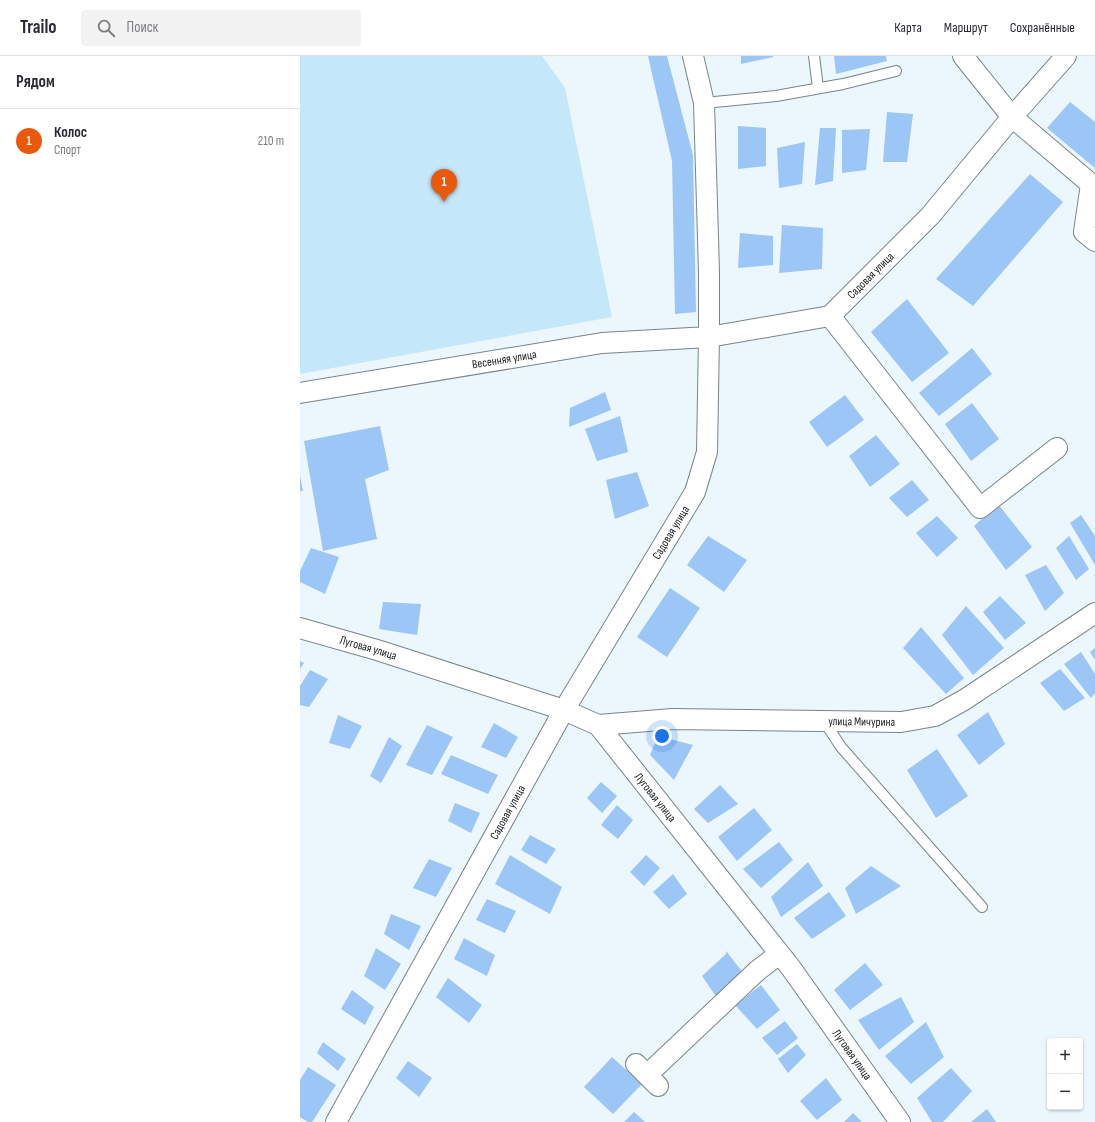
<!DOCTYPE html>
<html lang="ru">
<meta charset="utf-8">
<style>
:root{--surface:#fff;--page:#f2f2f3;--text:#2b2b33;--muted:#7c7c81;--line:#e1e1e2;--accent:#ea580c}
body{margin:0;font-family:"Sofia Sans Condensed",sans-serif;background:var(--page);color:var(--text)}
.controls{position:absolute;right:12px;bottom:12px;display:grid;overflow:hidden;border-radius:4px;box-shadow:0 1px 3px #0004}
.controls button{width:36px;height:36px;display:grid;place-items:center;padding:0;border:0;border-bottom:1px solid var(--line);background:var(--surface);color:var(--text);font:20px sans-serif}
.you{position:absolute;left:362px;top:680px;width:14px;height:14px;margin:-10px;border:3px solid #fff;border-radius:50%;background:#1a73e8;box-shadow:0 0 0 6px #1a73e833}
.badge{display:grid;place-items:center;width:26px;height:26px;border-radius:50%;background:var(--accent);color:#fff;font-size:13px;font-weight:700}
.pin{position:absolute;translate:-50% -33px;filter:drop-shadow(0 1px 2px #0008)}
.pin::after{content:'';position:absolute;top:21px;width:14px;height:12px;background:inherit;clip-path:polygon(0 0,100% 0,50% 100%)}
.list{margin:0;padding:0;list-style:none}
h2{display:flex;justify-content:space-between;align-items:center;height:52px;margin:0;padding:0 16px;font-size:17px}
h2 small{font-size:13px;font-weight:400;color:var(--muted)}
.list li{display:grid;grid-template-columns:26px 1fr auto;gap:12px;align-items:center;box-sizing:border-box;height:64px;padding:0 16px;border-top:1px solid var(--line)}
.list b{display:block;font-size:15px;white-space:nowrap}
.list p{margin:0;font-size:13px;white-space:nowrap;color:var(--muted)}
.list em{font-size:13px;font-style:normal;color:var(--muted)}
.icon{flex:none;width:22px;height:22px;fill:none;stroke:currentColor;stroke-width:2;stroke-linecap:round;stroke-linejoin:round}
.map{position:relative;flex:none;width:795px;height:1066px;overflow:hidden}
header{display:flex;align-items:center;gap:24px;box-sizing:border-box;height:56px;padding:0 20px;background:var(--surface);border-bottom:1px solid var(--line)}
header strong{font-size:19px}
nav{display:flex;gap:22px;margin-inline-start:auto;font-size:14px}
.search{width:280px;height:36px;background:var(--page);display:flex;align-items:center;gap:10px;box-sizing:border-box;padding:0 14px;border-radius:4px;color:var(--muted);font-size:15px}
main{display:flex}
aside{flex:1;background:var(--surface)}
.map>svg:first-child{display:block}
</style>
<header>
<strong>Trailo</strong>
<div class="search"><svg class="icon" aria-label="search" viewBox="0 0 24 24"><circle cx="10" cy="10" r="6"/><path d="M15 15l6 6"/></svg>Поиск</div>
<nav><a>Карта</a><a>Маршрут</a><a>Сохранённые</a></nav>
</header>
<main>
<aside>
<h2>Рядом<small></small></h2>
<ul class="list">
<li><span class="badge">1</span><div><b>Колос</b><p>Спорт</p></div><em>210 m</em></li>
</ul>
</aside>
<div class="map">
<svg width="795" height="1066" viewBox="0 0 795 1066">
<rect width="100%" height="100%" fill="#ebf7fd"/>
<path fill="#c4e8f9" d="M 0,0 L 242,0 L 265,32 L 312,261 L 0,318 Z"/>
<g fill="#9cc6f6">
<path d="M 348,0 L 367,0 L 393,99 L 396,256 L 375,258 L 372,105 Z"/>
<path d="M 441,0 L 473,0 L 473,1 L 441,8 Z"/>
<path d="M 534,0 L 586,0 L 587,5 L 536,18 Z"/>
<path d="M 770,46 L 795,66 L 795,112 L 747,72 Z"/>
<path d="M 587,56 L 613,58 L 607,106 L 583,106 Z"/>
<path d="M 438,70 L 466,72 L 466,110 L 438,113 Z"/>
<path d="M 520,72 L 536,72 L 533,125 L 515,129 Z"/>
<path d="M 570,73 L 566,114 L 542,117 L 542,74 Z"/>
<path d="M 505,86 L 502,128 L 479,132 L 477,92 Z"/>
<path d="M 730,118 L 763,146 L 673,250 L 636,223 Z"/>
<path d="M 482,169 L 523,172 L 522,213 L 479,217 Z"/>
<path d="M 440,177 L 473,180 L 473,209 L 438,212 Z"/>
<path d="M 607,243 L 649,297 L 612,326 L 571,276 Z"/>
<path d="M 672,292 L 692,318 L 639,360 L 619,337 Z"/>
<path d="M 305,336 L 311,354 L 269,371 L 270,352 Z"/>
<path d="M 545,339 L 564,364 L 527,391 L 509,366 Z"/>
<path d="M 672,347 L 699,383 L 671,405 L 645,368 Z"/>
<path d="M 320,360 L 328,396 L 297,405 L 285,373 Z"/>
<path d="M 80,370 L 89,414 L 65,423 L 77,483 L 23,495 L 4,385 Z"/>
<path d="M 576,379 L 600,408 L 570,431 L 549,400 Z"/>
<path d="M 337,416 L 349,450 L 315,463 L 306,424 Z"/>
<path d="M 0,420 L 3,435 L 0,435 Z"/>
<path d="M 612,424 L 629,444 L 607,461 L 589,442 Z"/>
<path d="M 698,448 L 732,491 L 706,514 L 674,470 Z"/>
<path d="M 781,459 L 795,480 L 795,509 L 770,467 Z"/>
<path d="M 637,460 L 658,482 L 637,501 L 616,477 Z"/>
<path d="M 408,480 L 447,504 L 424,536 L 387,509 Z"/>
<path d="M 769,480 L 789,513 L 776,524 L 756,492 Z"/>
<path d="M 11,492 L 39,501 L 25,538 L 0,526 L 0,515 Z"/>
<path d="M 746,509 L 764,537 L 745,555 L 725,519 Z"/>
<path d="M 370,532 L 400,552 L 367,601 L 337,581 Z"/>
<path d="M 700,540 L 726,567 L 705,584 L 683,556 Z"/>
<path d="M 83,546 L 121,548 L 117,579 L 79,573 Z"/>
<path d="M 666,550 L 704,592 L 673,619 L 642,579 Z"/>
<path d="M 621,571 L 664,622 L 646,638 L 603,592 Z"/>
<path d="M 795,592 L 795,604 L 790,596 Z"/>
<path d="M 781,596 L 795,618 L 795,637 L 791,642 L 764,608 Z"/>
<path d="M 0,605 L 4,607 L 0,613 Z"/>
<path d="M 760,613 L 785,642 L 764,655 L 740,627 Z"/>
<path d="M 10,614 L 28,623 L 9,651 L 0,649 L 0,630 Z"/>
<path d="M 688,656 L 705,688 L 679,709 L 657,679 Z"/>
<path d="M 38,659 L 62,670 L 50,693 L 29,687 Z"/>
<path d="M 194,667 L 218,681 L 206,702 L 181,691 Z"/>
<path d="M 127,669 L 153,681 L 132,719 L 106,709 Z"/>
<path d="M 358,680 L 393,689 L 374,724 L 350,699 Z"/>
<path d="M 89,681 L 102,690 L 81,727 L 70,720 Z"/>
<path d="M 637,693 L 668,740 L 636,762 L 607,714 Z"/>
<path d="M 151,699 L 198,719 L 188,738 L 141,718 Z"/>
<path d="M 301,726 L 317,740 L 302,757 L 287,742 Z"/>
<path d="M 420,729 L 438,748 L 408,767 L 394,753 Z"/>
<path d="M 155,747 L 180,757 L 171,777 L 148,765 Z"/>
<path d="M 317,749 L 333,764 L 318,783 L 301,769 Z"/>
<path d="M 454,752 L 472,774 L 437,805 L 418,781 Z"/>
<path d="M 230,779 L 256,793 L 246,808 L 221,794 Z"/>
<path d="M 479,786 L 493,804 L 461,832 L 443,813 Z"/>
<path d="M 210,799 L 262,831 L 250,858 L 195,828 Z"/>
<path d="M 346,799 L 360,812 L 344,830 L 330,816 Z"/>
<path d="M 129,803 L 152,812 L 136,841 L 113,832 Z"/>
<path d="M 508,806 L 523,830 L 481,861 L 471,841 Z"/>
<path d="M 571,810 L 601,830 L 556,858 L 545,832 Z"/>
<path d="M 373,818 L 387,838 L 369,853 L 353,836 Z"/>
<path d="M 529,836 L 546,860 L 512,883 L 494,862 Z"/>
<path d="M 187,843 L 216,855 L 205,877 L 176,864 Z"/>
<path d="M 91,858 L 121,870 L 109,894 L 84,878 Z"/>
<path d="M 164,882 L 195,899 L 187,920 L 154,903 Z"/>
<path d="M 76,892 L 101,908 L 85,934 L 64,920 Z"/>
<path d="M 426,895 L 444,918 L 417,942 L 402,920 L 426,898 Z"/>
<path d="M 565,907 L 583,929 L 550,954 L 534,934 Z"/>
<path d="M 148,922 L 182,949 L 169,967 L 136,941 Z"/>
<path d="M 461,929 L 480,954 L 457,973 L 435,949 Z"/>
<path d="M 52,934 L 74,951 L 65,969 L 41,953 Z"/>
<path d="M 601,941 L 614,966 L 579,994 L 558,964 Z"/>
<path d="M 485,965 L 498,982 L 477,999 L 462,982 Z"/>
<path d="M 626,966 L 644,1001 L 611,1028 L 585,1000 Z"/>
<path d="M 23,986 L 46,1003 L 38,1015 L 17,997 Z"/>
<path d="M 497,988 L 506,999 L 488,1017 L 478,1003 Z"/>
<path d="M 312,1001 L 342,1028 L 313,1058 L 284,1031 Z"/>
<path d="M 108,1005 L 132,1022 L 119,1041 L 96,1022 Z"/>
<path d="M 8,1011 L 36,1029 L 12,1066 L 8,1066 L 0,1061 L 0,1024 Z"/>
<path d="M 651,1012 L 672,1035 L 643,1066 L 632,1066 L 617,1042 Z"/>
<path d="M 526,1022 L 542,1044 L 517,1064 L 500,1045 Z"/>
<path d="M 687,1053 L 696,1066 L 671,1066 Z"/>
<path d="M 334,1056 L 345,1066 L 324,1066 Z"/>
<path d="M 553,1057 L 562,1066 L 544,1066 Z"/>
</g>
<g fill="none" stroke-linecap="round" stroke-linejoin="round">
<g stroke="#798489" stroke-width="12">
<g id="lane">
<path d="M 514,0 L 518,32"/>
<path d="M 404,47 L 476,40 L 543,28 L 596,15"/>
<path d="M 524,665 L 541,691 L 682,851"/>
</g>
</g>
<g stroke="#798489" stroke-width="22">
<g id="street">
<path d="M 663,0 L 712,61 L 791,128 L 784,176 L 795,185"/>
<path d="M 530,260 L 680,452 L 757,392"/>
<path id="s1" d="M 0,337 L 302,287 L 409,281 L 409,216 L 404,47 L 393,0"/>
<path id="s2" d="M 0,572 L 77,594 L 264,654 L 298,669 L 491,912 L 600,1066"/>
<path id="s3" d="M 298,669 L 373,663 L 601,666 L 635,660 L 664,644 L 795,557"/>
<path d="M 336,1008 L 358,1030"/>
<path d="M 347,1019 L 457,915 L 479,898"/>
<path id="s4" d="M 36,1066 L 264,654 L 395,436 L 407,396 L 409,281 L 530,260 L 630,160 L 712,61 L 766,0"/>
</g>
</g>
<use href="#lane" stroke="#fff" stroke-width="10"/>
<use href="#street" stroke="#fff" stroke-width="20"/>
</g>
<g text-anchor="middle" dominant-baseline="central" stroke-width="3.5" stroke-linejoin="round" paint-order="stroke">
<g font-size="12" fill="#202426" stroke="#ebf7fd">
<text stroke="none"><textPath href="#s4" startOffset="1062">Садовая улица</textPath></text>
<text stroke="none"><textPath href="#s1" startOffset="207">Весенняя улица</textPath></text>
<text stroke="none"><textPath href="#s4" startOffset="678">Садовая улица</textPath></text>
<text stroke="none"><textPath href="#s2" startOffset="71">Луговая улица</textPath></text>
<text stroke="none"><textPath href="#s3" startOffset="264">улица Мичурина</textPath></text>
<text stroke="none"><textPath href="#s2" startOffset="406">Луговая улица</textPath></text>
<text stroke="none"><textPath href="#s4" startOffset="354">Садовая улица</textPath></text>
<text stroke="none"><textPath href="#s2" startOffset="730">Луговая улица</textPath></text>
</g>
</g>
</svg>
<div class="controls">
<button>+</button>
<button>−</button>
</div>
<div class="you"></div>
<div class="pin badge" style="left:144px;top:146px">1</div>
</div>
</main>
